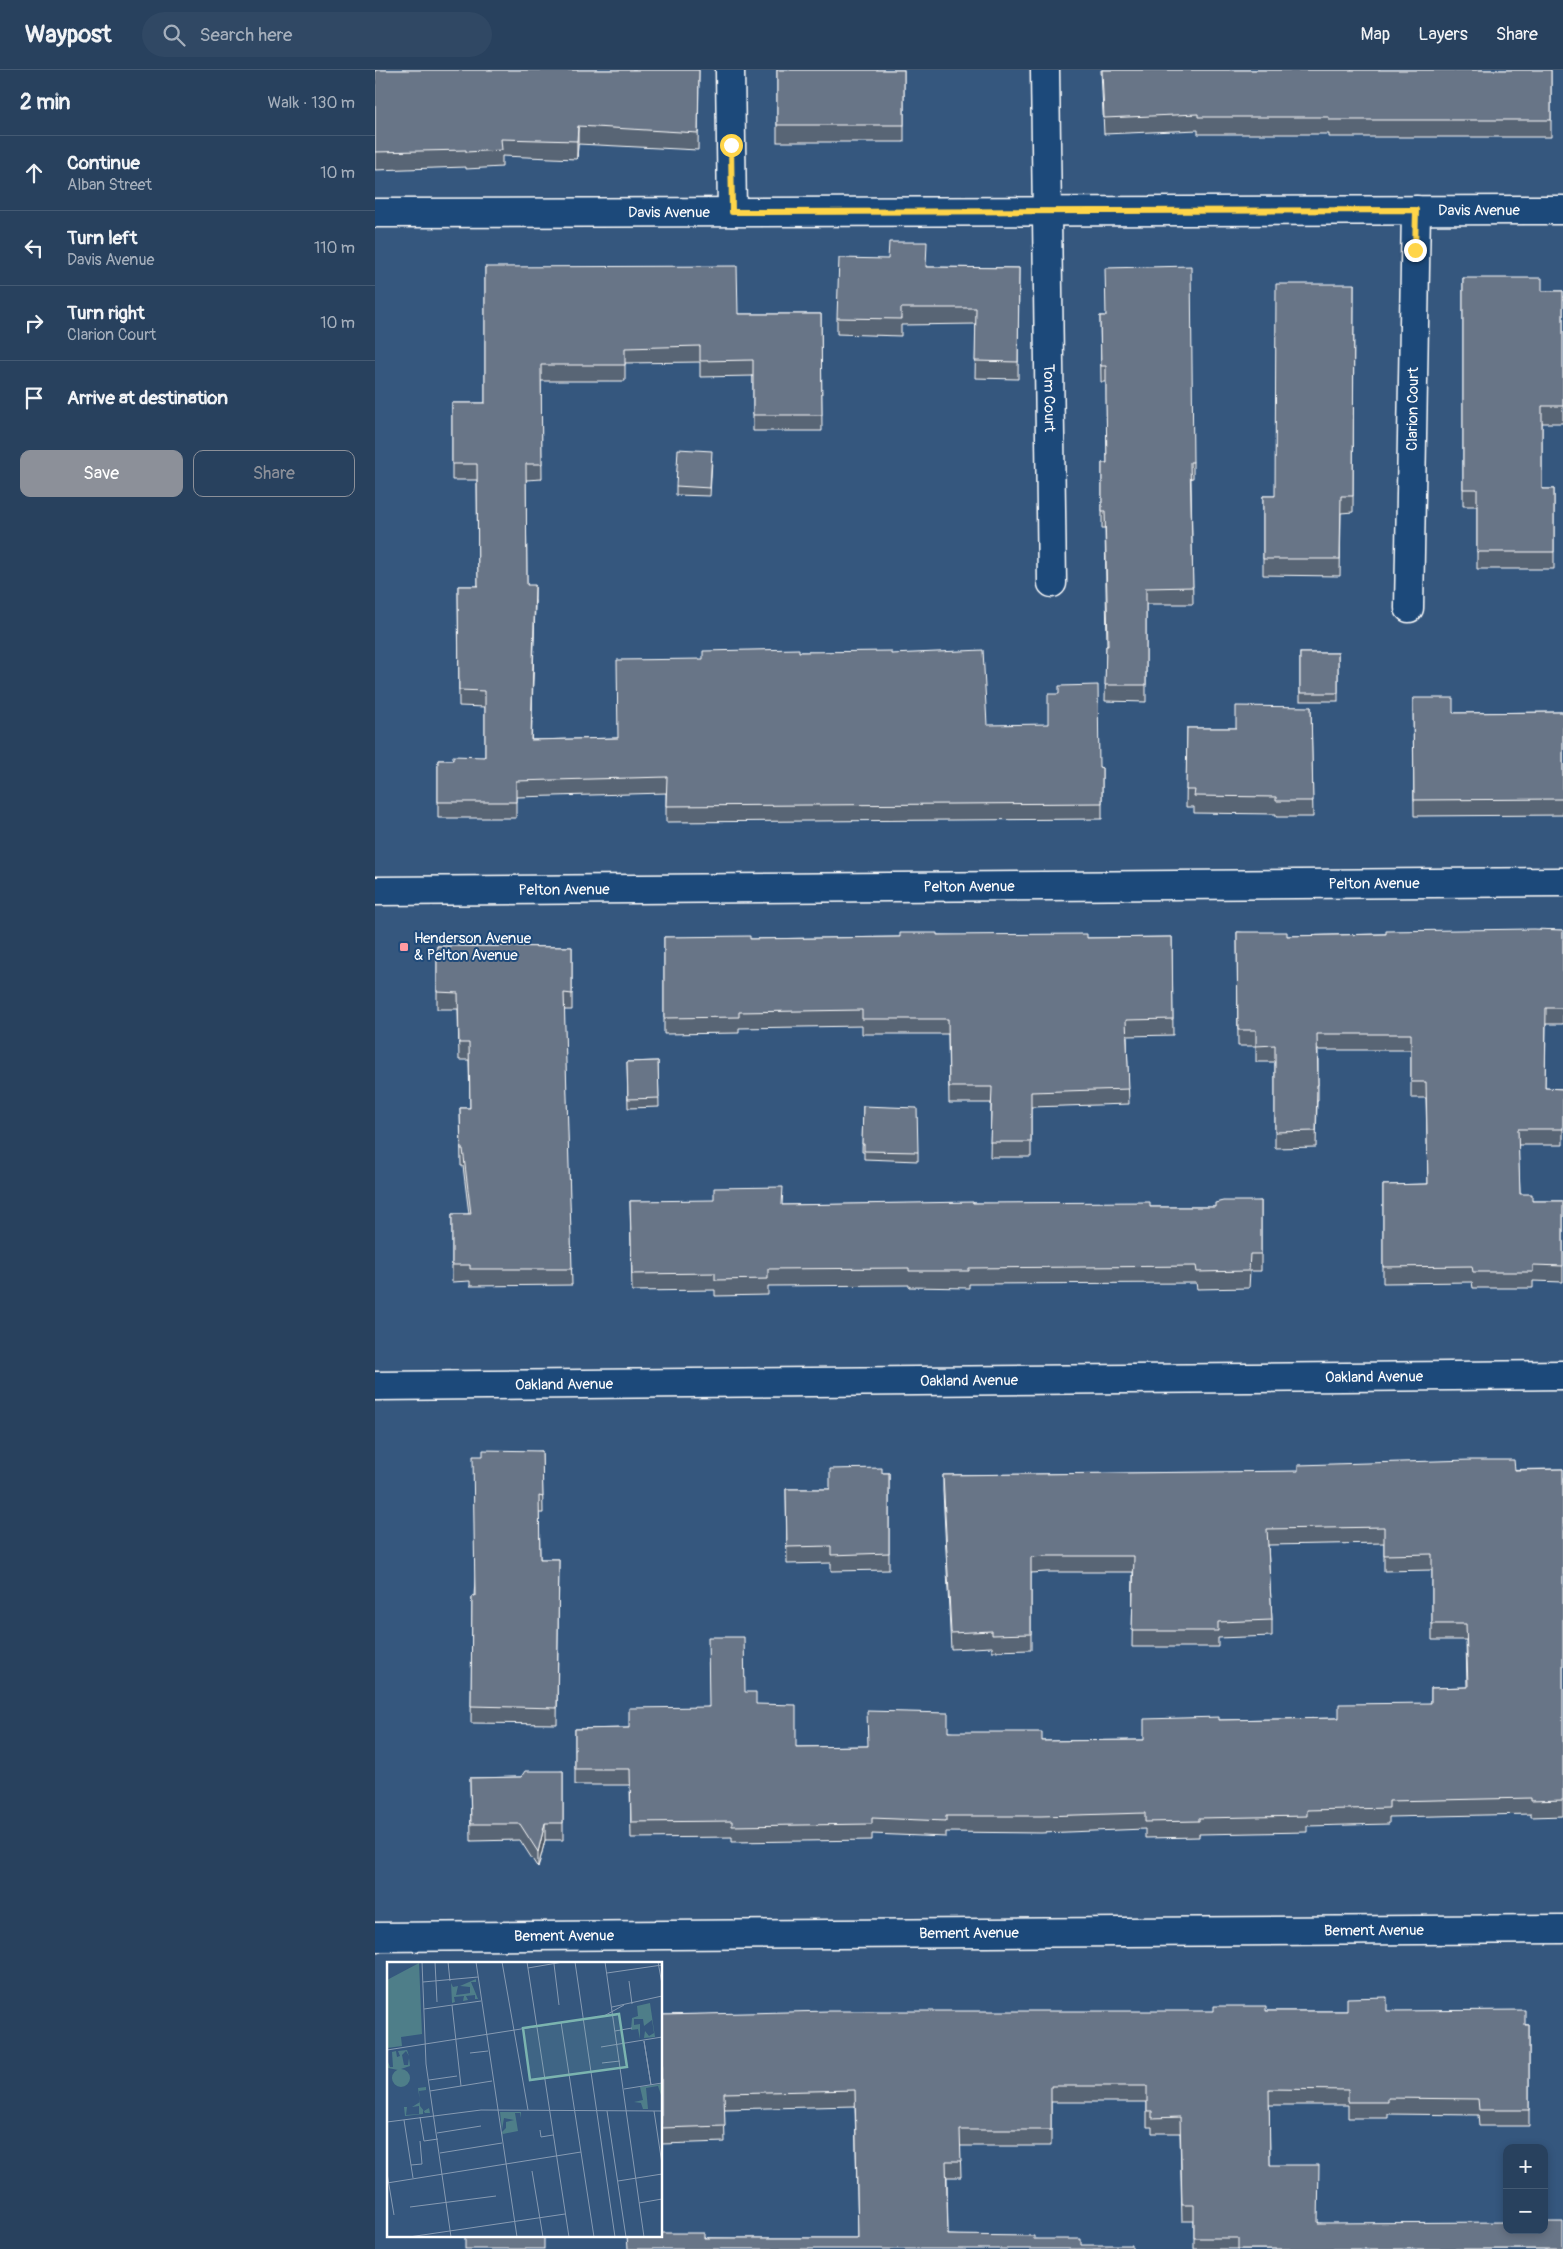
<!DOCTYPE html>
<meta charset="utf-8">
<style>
:root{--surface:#28415e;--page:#304864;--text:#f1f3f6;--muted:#a5afbc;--line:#445a73;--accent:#8c9099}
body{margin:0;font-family:Pangolin,sans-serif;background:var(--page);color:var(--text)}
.controls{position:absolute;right:15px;bottom:15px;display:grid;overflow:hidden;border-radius:10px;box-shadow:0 2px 8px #0003}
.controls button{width:45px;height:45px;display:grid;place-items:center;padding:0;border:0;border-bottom:1px solid var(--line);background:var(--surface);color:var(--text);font:25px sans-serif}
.stop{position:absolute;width:15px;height:15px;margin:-11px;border:4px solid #ffd54a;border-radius:50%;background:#fff}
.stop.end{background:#ffd54a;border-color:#fff;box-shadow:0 1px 5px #0008}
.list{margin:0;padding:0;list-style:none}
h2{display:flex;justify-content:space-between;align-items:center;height:65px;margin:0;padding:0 20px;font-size:21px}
h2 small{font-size:16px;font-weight:400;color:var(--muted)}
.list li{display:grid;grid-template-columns:32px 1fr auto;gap:15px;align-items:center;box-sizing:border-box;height:75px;padding:0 20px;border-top:1px solid var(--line)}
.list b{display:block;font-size:19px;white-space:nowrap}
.list p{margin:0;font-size:16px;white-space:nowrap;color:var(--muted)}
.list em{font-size:16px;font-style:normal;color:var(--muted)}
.actions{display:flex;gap:10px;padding:15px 20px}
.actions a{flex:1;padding:11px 0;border:1px solid var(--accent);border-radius:10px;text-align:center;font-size:18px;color:var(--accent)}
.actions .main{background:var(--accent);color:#fff}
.icon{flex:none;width:28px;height:28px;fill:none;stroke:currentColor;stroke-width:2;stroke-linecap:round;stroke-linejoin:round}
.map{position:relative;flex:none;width:1188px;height:2179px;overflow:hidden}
header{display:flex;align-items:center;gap:30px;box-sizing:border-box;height:70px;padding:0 25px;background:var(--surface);border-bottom:1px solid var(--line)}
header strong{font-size:24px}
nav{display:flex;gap:28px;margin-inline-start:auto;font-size:18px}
.search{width:350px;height:45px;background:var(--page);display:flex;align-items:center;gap:12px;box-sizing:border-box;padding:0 18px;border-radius:28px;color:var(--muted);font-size:19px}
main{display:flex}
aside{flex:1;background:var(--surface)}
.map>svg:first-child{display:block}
</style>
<header>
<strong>Waypost</strong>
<div class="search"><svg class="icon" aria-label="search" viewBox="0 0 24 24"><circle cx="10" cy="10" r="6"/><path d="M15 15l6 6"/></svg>Search here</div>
<nav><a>Map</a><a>Layers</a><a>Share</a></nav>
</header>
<main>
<aside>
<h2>2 min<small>Walk · 130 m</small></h2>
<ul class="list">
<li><svg class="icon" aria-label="ahead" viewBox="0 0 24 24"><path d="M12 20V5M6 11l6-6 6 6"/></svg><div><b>Continue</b><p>Alban Street</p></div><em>10 m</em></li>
<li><svg class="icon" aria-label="left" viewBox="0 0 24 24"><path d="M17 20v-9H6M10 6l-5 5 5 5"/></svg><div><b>Turn left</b><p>Davis Avenue</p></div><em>110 m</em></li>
<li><svg class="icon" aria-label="right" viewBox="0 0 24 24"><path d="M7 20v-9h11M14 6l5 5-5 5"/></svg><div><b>Turn right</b><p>Clarion Court</p></div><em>10 m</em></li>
<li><svg class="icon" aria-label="arrive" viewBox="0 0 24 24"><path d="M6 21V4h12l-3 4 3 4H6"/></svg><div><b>Arrive at destination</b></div></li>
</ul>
<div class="actions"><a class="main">Save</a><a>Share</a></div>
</aside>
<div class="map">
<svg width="1188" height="2179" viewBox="0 0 1188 2179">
<rect width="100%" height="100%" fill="#35577e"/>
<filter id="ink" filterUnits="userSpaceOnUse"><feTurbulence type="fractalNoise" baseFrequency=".02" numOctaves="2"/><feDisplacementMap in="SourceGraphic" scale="10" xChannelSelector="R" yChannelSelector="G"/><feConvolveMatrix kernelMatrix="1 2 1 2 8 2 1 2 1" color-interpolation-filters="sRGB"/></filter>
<g filter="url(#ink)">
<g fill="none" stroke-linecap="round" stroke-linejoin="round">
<g stroke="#fff" stroke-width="31">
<g id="minor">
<path d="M 355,0 L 357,142"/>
<path id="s1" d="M 670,0 L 677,513"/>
<path id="s2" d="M 0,143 L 1188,140"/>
<path id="s3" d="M 1034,538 L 1041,140"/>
<path id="s4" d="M 0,821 L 1188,812"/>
<path id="s5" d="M 0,1316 L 1188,1305"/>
<path id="s6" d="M 0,1867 L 1188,1859"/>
</g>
</g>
<use href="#minor" stroke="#1f4a7a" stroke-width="28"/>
</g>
<g fill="#596574" stroke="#fff">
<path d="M 0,0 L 324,0 L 323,80 L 203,74 L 202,89 L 127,86 L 127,97 L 91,99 L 91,97 L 0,100 Z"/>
<rect x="402" y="0" width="127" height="72"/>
<path d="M 726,0 L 1176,0 L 1176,67 L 954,67 L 954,64 L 823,64 L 823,60 L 729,64 Z"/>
<path d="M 110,197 L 363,244 L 446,244 L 447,361 L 378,361 L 378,306 L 325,307 L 325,292 L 250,293 L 250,311 L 166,311 L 167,409 L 151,410 L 152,515 L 160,531 L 156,670 L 243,668 L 328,589 L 424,582 L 516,584 L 612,655 L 727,698 L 727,749 L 291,752 L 291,723 L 141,727 L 141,748 L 63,748 L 63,690 L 78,690 L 110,687 L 110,637 L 84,636 L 83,516 L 103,516 L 102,410 L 77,410 L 77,333 L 110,333 Z"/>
<path d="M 551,197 L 644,198 L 643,309 L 600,308 L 601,254 L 526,255 L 526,266 L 462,264 L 462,248 Z"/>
<path d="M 1088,208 L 1167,221 L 1188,221 L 1188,353 L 1167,353 L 1167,419 L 1179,419 L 1179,499 L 1102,499 L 1102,436 L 1088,436 Z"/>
<path d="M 979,214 L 978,442 L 966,443 L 965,506 L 888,505 L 888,426 L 900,426 Z"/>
<path d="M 725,246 L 730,246 L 818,392 L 818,408 L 816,408 L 818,534 L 771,534 L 771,632 L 730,631 L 731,576 L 732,576 L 730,458 L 727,458 L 727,393 L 732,393 L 731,312 L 726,312 Z"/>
<path d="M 337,390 L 335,426 L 301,425 L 301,416 Z"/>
<rect x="925" y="583" width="38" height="48"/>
<path d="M 1038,628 L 1078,643 L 1188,642 L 1188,745 L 1039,746 Z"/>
<path d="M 936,637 L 938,747 L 901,747 L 901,744 L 819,743 L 819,737 L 811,737 L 812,658 L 861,658 Z"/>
<path d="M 1188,860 L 1188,954 L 1171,954 L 1170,1018 L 1188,1019 L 1188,1075 L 1143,1075 L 1145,1124 L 1157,1131 L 1188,1131 L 1188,1212 L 1158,1211 L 1158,1218 L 1098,1218 L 1097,1212 L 1008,1213 L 1008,1115 L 1053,1114 L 1051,1028 L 1036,1028 L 1036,980 L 943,980 L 943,1031 L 942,1031 L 941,1077 L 900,1078 L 900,992 L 881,992 L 881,976 L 863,976 L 862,862 L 912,866 Z"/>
<path d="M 562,865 L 712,868 L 797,867 L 798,965 L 752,966 L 754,1034 L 656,1037 L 656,1087 L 615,1087 L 616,1033 L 574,1033 L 573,964 L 487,964 L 487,956 L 364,958 L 364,963 L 289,964 L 289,867 L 375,869 L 525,867 Z"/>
<path d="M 62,876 L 197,877 L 197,940 L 189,940 L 197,1215 L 95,1216 L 95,1211 L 77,1212 L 77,1144 L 94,1144 L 88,1096 L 86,1096 L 85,1038 L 95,1038 L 94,990 L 84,990 L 83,939 L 62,939 Z"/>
<path d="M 283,991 L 284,1037 L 253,1038 L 252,992 Z"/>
<path d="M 488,1036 L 543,1082 L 543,1091 L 489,1089 L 489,1082 L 487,1082 Z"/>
<path d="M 255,1131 L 408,1135 L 598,1133 L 775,1137 L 840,1137 L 886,1131 L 886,1201 L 875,1201 L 874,1218 L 822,1219 L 821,1213 L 594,1214 L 594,1218 L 534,1217 L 534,1215 L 393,1216 L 393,1225 L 340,1226 L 340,1220 L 257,1221 Z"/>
<path d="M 167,1381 L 168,1443 L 164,1443 L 165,1489 L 184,1489 L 182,1654 L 96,1653 L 97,1526 L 99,1526 L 108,1386 Z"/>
<path d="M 1188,1399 L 1188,1746 L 1156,1747 L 1156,1744 L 1014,1747 L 1014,1754 L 932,1756 L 932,1762 L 824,1764 L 824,1767 L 770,1768 L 770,1759 L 666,1763 L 571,1762 L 571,1767 L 497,1764 L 497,1770 L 357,1772 L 357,1767 L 256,1768 L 255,1715 L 200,1715 L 200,1659 L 254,1658 L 333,1637 L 370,1622 L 421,1677 L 492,1676 L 573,1662 L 667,1671 L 769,1670 L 844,1650 L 964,1648 L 1056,1633 L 1056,1618 L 1092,1617 L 1091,1570 L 1057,1570 L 1057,1500 L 1009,1501 L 1009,1473 L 893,1475 L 897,1550 L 897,1566 L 843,1568 L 843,1577 L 757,1577 L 758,1502 L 672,1502 L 656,1503 L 656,1580 L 617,1581 L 617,1577 L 576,1579 L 568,1421 L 568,1405 Z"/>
<path d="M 507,1403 L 514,1403 L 514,1500 L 456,1501 L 456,1493 L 412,1494 L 411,1419 L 455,1419 Z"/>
<path d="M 188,1701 L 188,1770 L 170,1770 L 163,1798 L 145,1770 L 96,1771 L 95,1708 L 146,1707 Z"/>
<path d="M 891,1941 L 1012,1941 L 1154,1955 L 1154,2056 L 1104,2056 L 1103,2045 L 1013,2044 L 1013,2048 L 973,2048 L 973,2035 L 894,2035 L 895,2095 L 944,2153 L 1188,2179 L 819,2179 L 819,2151 L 807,2151 L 805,2063 L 777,2063 L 777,2057 L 772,2057 L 772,2032 L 676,2032 L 676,2076 L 585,2076 L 586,2107 L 572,2107 L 573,2165 L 659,2169 L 706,2175 L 329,2168 L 483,2168 L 480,2036 L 349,2039 L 350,2072 L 286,2074 L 286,1945 Z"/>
</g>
<g fill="#49525e" stroke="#fff">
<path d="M 203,56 L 203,74 L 202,89 L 202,71 Z"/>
<path d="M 160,515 L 160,531 L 156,686 L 156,670 Z"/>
<path d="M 170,1753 L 170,1770 L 163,1798 L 163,1782 Z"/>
</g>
<g fill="#687587" stroke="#fff">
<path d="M 0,0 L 324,0 L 323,63 L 203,56 L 202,71 L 126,69 L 127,80 L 91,82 L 91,80 L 0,82 Z"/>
<rect x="402" y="0" width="127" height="55"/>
<path d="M 727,0 L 1176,0 L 1176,50 L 954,50 L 954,47 L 823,47 L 823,44 L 729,48 Z"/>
<path d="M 514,172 L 552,172 L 551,197 L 644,198 L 643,292 L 600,291 L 601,238 L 526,238 L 526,249 L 462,248 L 464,188 L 513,189 Z"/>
<path d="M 362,196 L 363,244 L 446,244 L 447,345 L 378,345 L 378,290 L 325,291 L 325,276 L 250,278 L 250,295 L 166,295 L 167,394 L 151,394 L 152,515 L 160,515 L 156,670 L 243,668 L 242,590 L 328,589 L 328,581 L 424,579 L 424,582 L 516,581 L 516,584 L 608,580 L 612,655 L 673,654 L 673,624 L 684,624 L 684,616 L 723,615 L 724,697 L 727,698 L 727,733 L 291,736 L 292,707 L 141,711 L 141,732 L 63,732 L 63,690 L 78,690 L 78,686 L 110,687 L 110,621 L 84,620 L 83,516 L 103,516 L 102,394 L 77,394 L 77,333 L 110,333 L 110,197 Z"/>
<path d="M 816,196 L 818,392 L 815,392 L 818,517 L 771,518 L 771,615 L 730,615 L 731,576 L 733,576 L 730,441 L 727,441 L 727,393 L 732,393 L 731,327 L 731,296 L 726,296 L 725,246 L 731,246 L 730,198 Z"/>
<path d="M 1088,208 L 1167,208 L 1167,221 L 1188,221 L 1188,336 L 1167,336 L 1167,419 L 1179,419 L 1179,482 L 1102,482 L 1102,419 L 1088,419 Z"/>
<path d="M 901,214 L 979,214 L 978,426 L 966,426 L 965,489 L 888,489 L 888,426 L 900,426 Z"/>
<path d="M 303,379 L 337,381 L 335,418 L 301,416 Z"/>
<rect x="925" y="583" width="38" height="40"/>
<path d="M 1038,628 L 1078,628 L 1078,643 L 1188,642 L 1188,729 L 1039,730 Z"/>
<path d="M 861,636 L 936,637 L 938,731 L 901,731 L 901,727 L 819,726 L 820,720 L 811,720 L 812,658 L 861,658 Z"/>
<path d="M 1159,859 L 1188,860 L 1188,938 L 1171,938 L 1170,1018 L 1188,1019 L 1188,1059 L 1143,1059 L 1145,1124 L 1157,1124 L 1157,1131 L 1188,1131 L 1188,1196 L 1158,1195 L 1158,1202 L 1098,1202 L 1097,1196 L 1008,1197 L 1008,1115 L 1053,1114 L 1051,1012 L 1036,1012 L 1036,964 L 942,964 L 943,1015 L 942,1015 L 941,1061 L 900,1062 L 900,975 L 881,976 L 881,960 L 863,960 L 862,862 L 912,862 L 912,866 L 1011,864 L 1011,861 Z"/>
<path d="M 525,863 L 562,863 L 562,865 L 712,864 L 712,868 L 797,867 L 798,949 L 751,950 L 754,1019 L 656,1022 L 656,1072 L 615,1072 L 617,1017 L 574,1017 L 573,949 L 487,949 L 487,940 L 364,942 L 364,947 L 289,948 L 289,867 L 375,866 L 375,869 L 525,867 Z"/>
<path d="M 62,876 L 197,877 L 197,924 L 189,923 L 197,1199 L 95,1199 L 95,1195 L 77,1195 L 77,1144 L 96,1144 L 88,1079 L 86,1079 L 85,1038 L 95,1038 L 94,973 L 84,973 L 83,923 L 62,922 Z"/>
<path d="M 283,991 L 284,1028 L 253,1029 L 252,992 Z"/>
<path d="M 488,1036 L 542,1038 L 543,1082 L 489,1081 L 489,1074 L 487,1074 Z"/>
<path d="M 408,1117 L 407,1135 L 598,1132 L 598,1133 L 775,1132 L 775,1137 L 840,1137 L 840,1133 L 848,1131 L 886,1131 L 886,1184 L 875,1184 L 874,1201 L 822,1202 L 821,1196 L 594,1198 L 594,1201 L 534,1201 L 534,1198 L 393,1199 L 393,1209 L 340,1210 L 340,1203 L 257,1204 L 255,1131 L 339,1130 L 339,1118 Z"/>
<path d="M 108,1380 L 167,1381 L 168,1427 L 164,1426 L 165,1489 L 184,1489 L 182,1638 L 96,1636 L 97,1526 L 100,1526 L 98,1386 L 108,1386 Z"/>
<path d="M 1096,1390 L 1139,1390 L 1140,1400 L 1188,1399 L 1188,1730 L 1156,1731 L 1156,1728 L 1014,1731 L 1014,1738 L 932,1740 L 932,1746 L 824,1748 L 824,1751 L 770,1752 L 770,1743 L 666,1746 L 571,1746 L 571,1751 L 497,1748 L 497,1754 L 357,1756 L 357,1751 L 256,1752 L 255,1699 L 200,1699 L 200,1659 L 254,1658 L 254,1638 L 334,1637 L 333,1567 L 369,1567 L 370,1622 L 381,1622 L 381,1634 L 421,1635 L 421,1677 L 493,1676 L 492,1641 L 573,1643 L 573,1662 L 667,1662 L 667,1671 L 769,1670 L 769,1649 L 844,1647 L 844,1650 L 964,1648 L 964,1634 L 1056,1633 L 1056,1618 L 1093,1617 L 1091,1554 L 1057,1554 L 1057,1484 L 1009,1485 L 1009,1457 L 892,1459 L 897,1550 L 843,1552 L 843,1561 L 757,1561 L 759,1486 L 672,1486 L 656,1487 L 656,1564 L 617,1565 L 617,1561 L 576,1563 L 568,1405 L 923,1401 L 923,1395 Z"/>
<path d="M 507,1398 L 507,1403 L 514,1403 L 514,1483 L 456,1485 L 456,1476 L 412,1477 L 411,1419 L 455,1419 L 455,1399 Z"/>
<path d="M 150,1701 L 188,1701 L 188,1753 L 170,1753 L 163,1782 L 145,1754 L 96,1754 L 95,1708 L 146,1707 Z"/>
<path d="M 1012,1927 L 1012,1941 L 1150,1940 L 1150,1955 L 1154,1955 L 1154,2040 L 1104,2040 L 1103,2029 L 1013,2028 L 1013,2032 L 973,2032 L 973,2020 L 894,2019 L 895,2095 L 944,2095 L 943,2153 L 1132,2152 L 1132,2160 L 1169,2160 L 1169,2152 L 1188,2152 L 1188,2179 L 863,2179 L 863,2168 L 819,2168 L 819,2135 L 807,2135 L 805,2047 L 777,2048 L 777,2041 L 772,2041 L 772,2016 L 676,2016 L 676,2060 L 585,2060 L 586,2091 L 571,2091 L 573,2165 L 659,2166 L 659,2169 L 706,2169 L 706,2175 L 757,2175 L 757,2179 L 253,2179 L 252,2165 L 286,2165 L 286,2163 L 329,2163 L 329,2168 L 483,2168 L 480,2020 L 349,2023 L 350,2056 L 286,2058 L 286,1945 L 454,1941 L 839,1941 L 839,1936 L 891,1936 L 891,1941 L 972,1941 L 972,1928 Z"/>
<rect x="90" y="2165" width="79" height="14"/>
</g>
</g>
<g fill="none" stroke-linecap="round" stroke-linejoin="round" filter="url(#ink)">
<path stroke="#ffd54a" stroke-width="6" d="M 356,75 L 357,142 L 1041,140 L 1040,180"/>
</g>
<rect fill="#ff9aa2" stroke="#1f4a7a" stroke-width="2" x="24" y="872" width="10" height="10" rx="2.5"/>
<g text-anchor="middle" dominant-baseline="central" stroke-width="4" stroke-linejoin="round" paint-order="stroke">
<g font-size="15" fill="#fff" stroke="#1f4a7a">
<text stroke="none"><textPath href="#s2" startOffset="1104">Davis Avenue</textPath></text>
<text stroke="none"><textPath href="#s2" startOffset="294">Davis Avenue</textPath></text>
<text stroke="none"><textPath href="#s1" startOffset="328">Tom Court</textPath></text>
<text stroke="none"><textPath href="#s3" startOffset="199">Clarion Court</textPath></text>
<text stroke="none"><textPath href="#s4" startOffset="999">Pelton Avenue</textPath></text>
<text stroke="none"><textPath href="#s4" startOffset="594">Pelton Avenue</textPath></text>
<text stroke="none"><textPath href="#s4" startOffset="189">Pelton Avenue</textPath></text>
<text stroke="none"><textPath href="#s5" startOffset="999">Oakland Avenue</textPath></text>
<text stroke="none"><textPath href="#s5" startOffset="594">Oakland Avenue</textPath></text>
<text stroke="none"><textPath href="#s5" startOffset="189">Oakland Avenue</textPath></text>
<text stroke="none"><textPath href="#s6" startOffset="999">Bement Avenue</textPath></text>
<text stroke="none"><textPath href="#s6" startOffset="594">Bement Avenue</textPath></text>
<text stroke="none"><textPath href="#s6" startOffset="189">Bement Avenue</textPath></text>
</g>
<g font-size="15" fill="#fff" stroke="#1f4a7a" text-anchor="start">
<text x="39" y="868">Henderson Avenue<tspan x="39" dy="17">&amp; Pelton Avenue</tspan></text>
</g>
</g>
<g transform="translate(12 1892)">
<rect width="275" height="275" fill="#35577e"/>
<path d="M 32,1 L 35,72 L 14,75 L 15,84 L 0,86 L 0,18 ZM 89,17 L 89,20 L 84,20 L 91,37 L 88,37 L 88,33 L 79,34 L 81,38 L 76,39 L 77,34 L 67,35 L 68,40 L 65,41 L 64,21 L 66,25 L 71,24 L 69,33 L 77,32 L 83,31 L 83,25 L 73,24 ZM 263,41 L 268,75 L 257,76 L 258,69 L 262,74 L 267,71 L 265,58 L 257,64 L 256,57 L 247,57 L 247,63 L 253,62 L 253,77 L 251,67 L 244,68 L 245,56 L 251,54 L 250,44 ZM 20,88 L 22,94 L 19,89 L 15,93 L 17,103 L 21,103 L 22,96 L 23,104 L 11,108 L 1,106 L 1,100 L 3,105 L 6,105 L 5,90 L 9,89 L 10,95 L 13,94 L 11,89 ZM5 116a9 9 0 1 1 18 0a9 9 0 1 1-18 0ZM 274,122 L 274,133 L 271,124 L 259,126 L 261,147 L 256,147 L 254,141 L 247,140 L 256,138 L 253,125 ZM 39,125 L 39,128 L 32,129 L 33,144 L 37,149 L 42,146 L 43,151 L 38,151 L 36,148 L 36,152 L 18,154 L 17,145 L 20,145 L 19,153 L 32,152 L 32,144 L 25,145 L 33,140 L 31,126 ZM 113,150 L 134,150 L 134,156 L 133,151 L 128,151 L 131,169 L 116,172 L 116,177 L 115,170 L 119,166 L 119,160 L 127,158 L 117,156 L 115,168 Z" fill="#4e7e89"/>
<path fill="none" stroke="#869ab2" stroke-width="1" d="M 35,0 L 39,102 L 64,275M 48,0 L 50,40M 61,0 L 63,19M 89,0 L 130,275M 115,0 L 141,148M 140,0 L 182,275M 188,0 L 228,275M 218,0 L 257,275M 271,0 L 275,22M 167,2 L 172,43M 141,6 L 176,0M 220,11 L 275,3M 242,19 L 245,42M 36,20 L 91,15M 65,43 L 74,124M 225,45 L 275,34M 37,47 L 94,39M 174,60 L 207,275M 228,69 L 245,66M 257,79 L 264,123M 257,79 L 264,123M 214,85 L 275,75M 0,88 L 217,54 L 237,43M 83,91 L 101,89M 215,101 L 233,99M 42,118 L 70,114M 237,127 L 275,121M 43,129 L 105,119M 220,149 L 239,275M 267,149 L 275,202M 33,155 L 37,179 L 51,177M 17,158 L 26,216M 0,160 L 94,148 L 275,149M 153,168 L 154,175 L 166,173M 50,171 L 94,164M 53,191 L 115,181M 24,203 L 35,202 L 33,179M 145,209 L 156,275M 0,211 L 7,253M 231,219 L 275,212M 0,221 L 194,190M 252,241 L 275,237M 23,245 L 109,234M 22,275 L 178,252"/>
<path fill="#7bb4af" fill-opacity="0.15" stroke="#7bb4af" stroke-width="2.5" d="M 232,52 L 240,105 L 143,118 L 136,66 Z"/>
<rect width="275" height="275" fill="none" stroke="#fff" stroke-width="2.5"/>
</g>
</svg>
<div class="controls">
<button>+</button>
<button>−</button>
</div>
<div class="stop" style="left:356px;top:75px"></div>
<div class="stop end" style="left:1040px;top:180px"></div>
</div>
</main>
